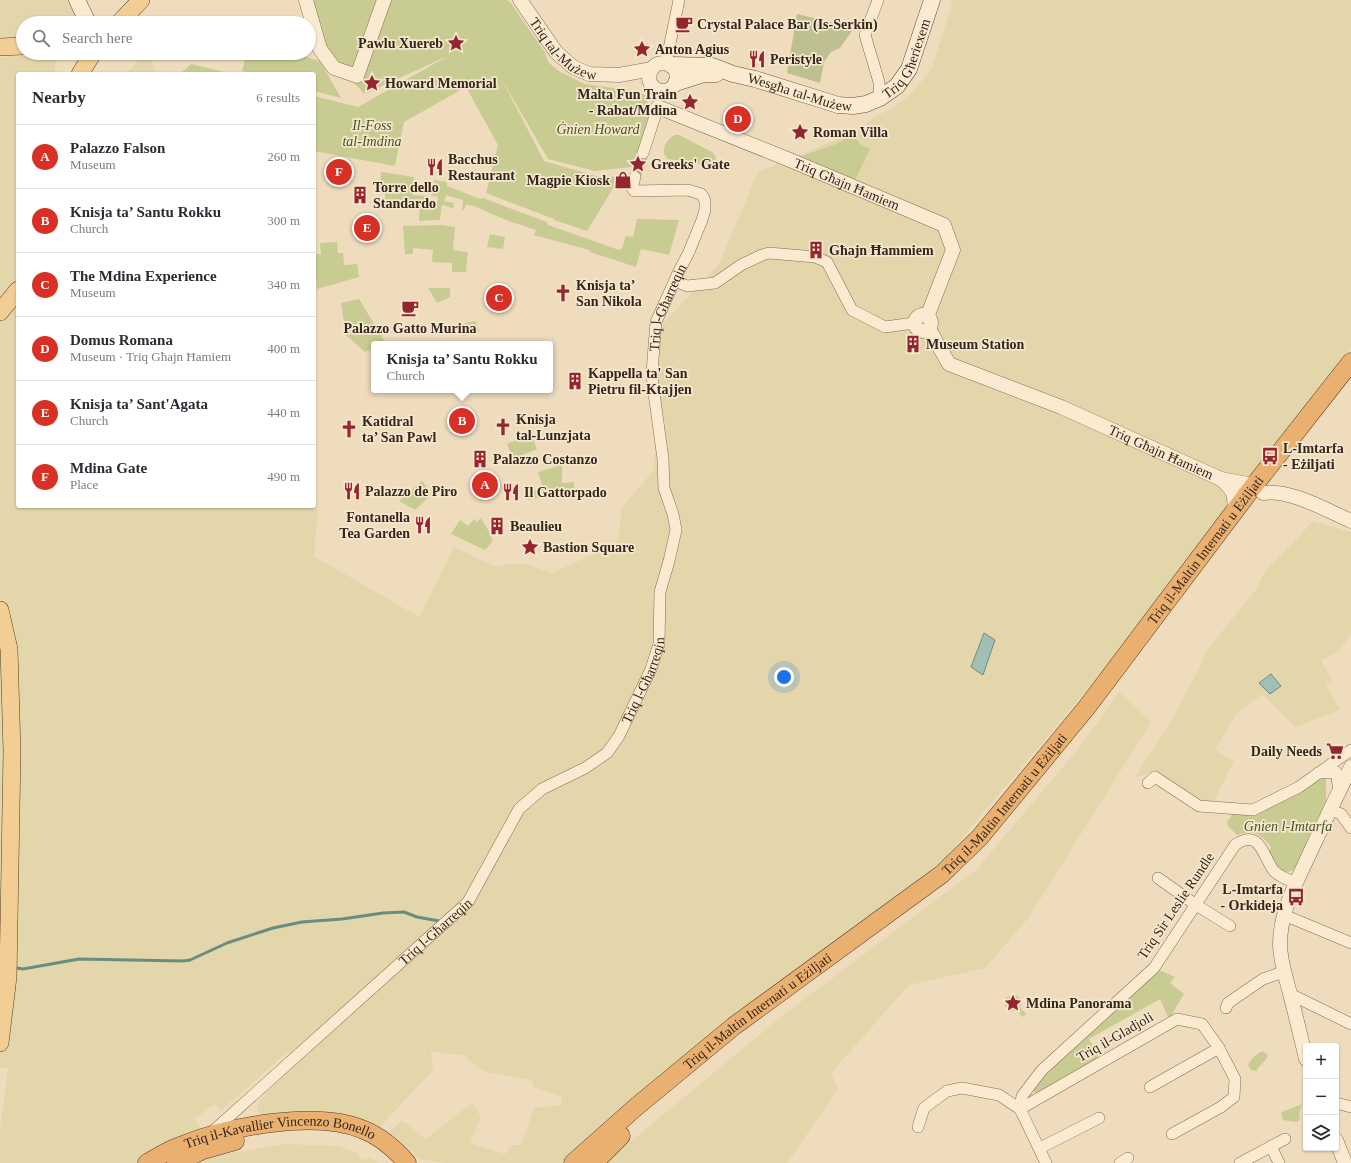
<!DOCTYPE html>
<meta charset="utf-8">
<style>
:root{--surface:#fff;--page:#f2f2f3;--text:#2b2b33;--muted:#7c7c81;--line:#e1e1e2;--accent:#d93025}
body{margin:0;font-family:"Times New Roman",serif;background:var(--page);color:var(--text)}
.controls{position:absolute;right:12px;bottom:12px;display:grid;overflow:hidden;border-radius:4px;box-shadow:0 1px 3px #0004}
.controls button{width:36px;height:36px;display:grid;place-items:center;padding:0;border:0;border-bottom:1px solid var(--line);background:var(--surface);color:var(--text);font:20px sans-serif}
.you{position:absolute;left:784px;top:677px;width:14px;height:14px;margin:-10px;border:3px solid #fff;border-radius:50%;background:#1a73e8;box-shadow:0 0 0 6px #1a73e833}
.badge{display:grid;place-items:center;width:26px;height:26px;border-radius:50%;background:var(--accent);color:#fff;font-size:13px;font-weight:700}
.pin{position:absolute;translate:-50% -50%;border:2px solid #fff;box-shadow:0 1px 4px #0006}
.popup{position:absolute;left:371px;top:341px;width:182px;height:52px;box-sizing:border-box;display:grid;place-content:center;border-radius:4px;background:var(--surface);filter:drop-shadow(0 1px 3px #0005);font-size:13px;white-space:nowrap;color:var(--muted)}
.popup b{font-size:15px;color:var(--text)}
.popup::after{content:'';position:absolute;left:50%;top:100%;margin-left:-8px;border:8px solid transparent;border-top-color:var(--surface)}
.list{margin:0;padding:0;list-style:none}
h2{display:flex;justify-content:space-between;align-items:center;height:52px;margin:0;padding:0 16px;font-size:17px}
h2 small{font-size:13px;font-weight:400;color:var(--muted)}
.list li{display:grid;grid-template-columns:26px 1fr auto;gap:12px;align-items:center;box-sizing:border-box;height:64px;padding:0 16px;border-top:1px solid var(--line)}
.list b{display:block;font-size:15px;white-space:nowrap}
.list p{margin:0;font-size:13px;white-space:nowrap;color:var(--muted)}
.list em{font-size:13px;font-style:normal;color:var(--muted)}
.icon{flex:none;width:22px;height:22px;fill:none;stroke:currentColor;stroke-width:2;stroke-linecap:round;stroke-linejoin:round}
.map{position:relative;flex:none;width:1351px;height:1163px;overflow:hidden}
.search{position:absolute;background:var(--surface);box-shadow:0 1px 3px #0004;left:16px;top:16px;width:300px;height:44px;display:flex;align-items:center;gap:10px;box-sizing:border-box;padding:0 14px;border-radius:22px;color:var(--muted);font-size:15px}
.panel{position:absolute;background:var(--surface);box-shadow:0 1px 3px #0004;left:16px;top:72px;width:300px;height:436px;border-radius:4px}
.map>svg:first-child{display:block}
</style>
<div class="map">
<svg width="1351" height="1163" viewBox="0 0 1351 1163">
<rect width="100%" height="100%" fill="#eedcbd"/>
<g fill="#e4d6ab">
<path d="M 0,0 L 70,0 L 78,18 L 78,23 L 23,23 L 23,37 L 0,38 Z"/>
<path d="M 953,0 L 1351,0 L 1351,348 L 1115,657 L 945,858 L 661,1077 L 563,1163 L 445,1163 L 418,1159 L 414,1153 L 389,1132 L 402,1120 L 426,1139 L 472,1103 L 481,1117 L 470,1143 L 505,1154 L 512,1145 L 521,1145 L 534,1108 L 562,1105 L 561,1096 L 533,1087 L 533,1081 L 482,1071 L 465,1056 L 431,1051 L 433,1070 L 380,1127 L 356,1117 L 336,1113 L 318,1111 L 263,1116 L 258,1112 L 257,1108 L 259,1102 L 277,1082 L 298,1062 L 288,1051 L 221,1111 L 214,1104 L 194,1119 L 201,1129 L 150,1154 L 138,1163 L 0,1163 L 0,1129 L 8,1068 L 0,1067 L 0,57 L 57,54 L 54,74 L 18,74 L 18,506 L 301,506 L 318,509 L 314,556 L 419,617 L 454,547 L 494,566 L 523,563 L 553,573 L 616,543 L 620,527 L 621,508 L 654,470 L 658,400 L 658,329 L 719,264 L 758,172 L 860,130 L 876,116 L 894,107 L 907,98 L 927,75 L 933,65 Z"/>
<path d="M 146,53 L 149,53 L 157,74 L 125,74 Z"/>
<path d="M 1312,521 L 1351,532 L 1351,634 L 1338,652 L 1321,661 L 1333,681 L 1326,685 L 1340,710 L 1295,727 L 1262,694 L 1236,714 L 1215,750 L 1234,761 L 1213,803 L 1194,799 L 1155,772 L 1135,777 L 1167,728 L 1200,667 L 1204,654 L 1258,587 L 1264,572 L 1300,536 Z"/>
<path d="M 1119,692 L 1151,722 L 1029,917 L 985,968 L 909,985 L 831,1073 L 838,1089 L 787,1163 L 606,1163 L 611,1158 L 782,1016 L 976,870 L 1078,749 Z"/>
<path d="M 286,1144 L 336,1146 L 359,1153 L 360,1158 L 366,1160 L 370,1158 L 379,1163 L 189,1163 L 202,1158 Z"/>
</g>
<g fill="#c9cc92">
<path d="M 309,0 L 507,0 L 510,2 L 544,51 L 549,63 L 559,71 L 584,84 L 637,91 L 645,95 C 654,115 645,143 647,165 L 595,171 L 548,159 L 501,78 L 544,161 L 596,176 L 620,177 L 587,231 L 554,220 L 554,219 L 486,193 L 498,145 L 466,87 L 404,122 L 395,166 L 314,151 L 314,96 L 358,107 L 448,56 L 364,94 L 324,48 Z"/>
<path d="M 247,53 L 291,53 L 320,61 L 341,98 L 314,91 L 314,74 L 252,74 L 242,71 Z"/>
<path d="M 191,64 L 232,74 L 180,74 Z"/>
<path d="M 853,134 L 860,144 L 870,149 L 854,182 L 793,159 L 836,144 Z"/>
<path d="M 675,135 L 679,135 L 712,152 L 716,157 L 714,163 L 708,165 L 668,159 L 664,154 C 663,146 667,139 675,135 Z"/>
<path d="M 381,172 L 414,177 L 413,195 L 429,196 L 429,202 L 437,204 L 438,197 L 431,195 L 434,180 L 447,182 L 447,186 L 480,199 L 483,198 L 547,222 L 548,225 L 619,250 L 622,248 L 626,236 L 633,237 L 637,219 L 679,220 L 669,255 L 641,249 L 636,267 L 590,252 L 589,250 L 534,235 L 536,230 L 506,220 L 474,206 L 466,205 L 464,210 L 462,210 L 463,200 L 446,195 L 444,201 L 454,203 L 453,208 L 442,205 L 440,220 L 419,221 L 420,200 L 385,201 L 385,192 L 380,192 Z"/>
<path d="M 440,225 L 455,227 L 453,250 L 468,252 L 466,272 L 452,272 L 452,263 L 432,262 L 433,250 L 413,248 L 413,254 L 405,254 L 403,226 Z"/>
<path d="M 490,234 L 505,237 L 503,249 L 487,247 Z"/>
<path d="M 337,242 L 338,253 L 343,253 L 344,265 L 357,264 L 359,277 L 317,289 L 314,254 L 321,254 L 320,243 Z"/>
<path d="M 428,288 L 450,288 L 450,297 L 437,303 Z"/>
<path d="M 359,299 L 385,342 L 382,344 L 374,344 L 374,348 L 365,352 L 346,335 L 341,303 Z"/>
<path d="M 476,321 L 479,332 L 463,336 L 456,327 L 468,322 Z"/>
<path d="M 531,434 L 537,449 L 513,459 L 507,444 Z"/>
<path d="M 562,465 L 562,483 L 574,482 L 574,491 L 528,500 L 527,492 L 543,488 L 538,472 Z"/>
<path d="M 422,481 L 432,494 L 415,510 L 399,501 Z"/>
<path d="M 481,518 L 491,535 L 491,537 L 493,541 L 485,550 L 451,534 L 460,520 L 468,526 L 474,519 L 477,522 Z"/>
<path d="M 1326,775 L 1326,803 L 1298,868 L 1286,873 L 1274,865 L 1269,852 L 1271,847 C 1260,833 1253,829 1237,835 L 1228,826 L 1227,822 L 1234,812 L 1284,798 Z"/>
<path d="M 1159,970 L 1175,977 L 1170,983 L 1184,994 L 1169,1019 L 1160,999 L 1089,1039 L 1099,1058 L 1038,1095 L 1030,1088 Z"/>
<path d="M 1011,995 L 1018,996 L 1021,1000 L 1020,1008 L 1026,1014 L 1023,1017 L 1016,1011 L 1010,1011 L 1005,1006 L 1005,999 Z"/>
<path d="M 1263,1051 L 1268,1055 L 1267,1058 L 1257,1069 L 1257,1071 L 1251,1070 L 1248,1065 C 1251,1059 1257,1053 1263,1051 Z"/>
<path d="M 1302,1104 L 1299,1114 L 1300,1120 L 1296,1122 L 1283,1120 L 1281,1114 L 1282,1112 Z"/>
</g>
<path fill="#bec091" d="M 797,14 L 854,28 L 840,48 L 831,52 L 824,62 L 820,83 L 787,73 Z"/>
<g fill="#a1bfb4" stroke="#698d81">
<path d="M 984,633 L 995,640 L 983,675 L 971,667 Z"/>
<path d="M 1271,674 L 1281,686 L 1270,694 L 1259,683 Z"/>
</g>
<g fill="none" stroke-linecap="round" stroke-linejoin="round">
<path stroke="#698d81" stroke-width="3" d="M 17,968 L 23,969 L 79,959 L 183,961 L 190,960 L 227,943 L 273,928 L 302,922 L 342,919 L 383,913 L 404,912 L 417,917 L 439,921"/>
<path stroke="#c9b89d" stroke-width="11" stroke-dasharray="11 5.5" stroke-linecap="butt" d="M 635,177 L 643,153"/>
<g stroke="#866c56" stroke-width="12">
<g id="minor">
<path d="M 878,0 L 865,35 L 879,82 L 880,98"/>
<path d="M 666,63 L 679,0"/>
<path d="M 643,153 L 658,107"/>
<path d="M 675,281 L 687,286 L 715,283 L 741,265 L 762,255 L 769,253 L 815,257 L 827,262 L 852,310 L 885,327 L 914,323"/>
<path d="M 1318,773 L 1336,772 L 1339,791"/>
<path d="M 1148,783 L 1155,777 L 1199,806 L 1253,810 L 1299,787 L 1351,750"/>
<path d="M 1329,809 L 1341,814 L 1351,828"/>
<path d="M 1158,878 L 1196,905 L 1230,926"/>
<path d="M 1284,915 L 1351,943"/>
<path d="M 1290,994 L 1351,1024"/>
<path d="M 1226,1008 L 1228,1003 L 1263,979 L 1283,972"/>
<path d="M 1150,1087 L 1219,1048"/>
<path d="M 1336,1103 L 1351,1107"/>
<path d="M 1020,1109 L 1022,1096 L 1042,1070 L 1154,968 L 1235,845 C 1260,827 1263,857 1274,871 C 1280,877 1288,880 1296,883"/>
<path d="M 1020,1109 L 1177,1019 L 1202,1024 L 1219,1048 L 1235,1079 L 1234,1097 L 1221,1107 L 1172,1134"/>
<path d="M 1020,1109 L 1046,1163"/>
<path d="M 918,1127 L 924,1108 L 947,1091 L 962,1088 L 999,1095 L 1020,1109"/>
<path id="s1" d="M 212,1132 L 468,902 L 519,809 L 542,789 L 585,768 L 607,753 L 619,736 L 651,669 L 659,644 L 660,592 L 669,561 L 676,530 L 673,514 L 664,488 L 663,459 L 653,386 L 652,372 L 656,322 L 679,271 L 688,254 L 702,220 L 705,210 L 705,202 L 704,198 L 701,194 L 688,190 L 634,191 L 632,188 L 635,177"/>
<path d="M 1271,1146 L 1279,1163"/>
<path d="M 1040,1148 L 1099,1118"/>
<path d="M 1120,1163 L 1128,1158"/>
<path d="M 1240,1163 L 1285,1139"/>
</g>
</g>
<g stroke="#866c56" stroke-width="15">
<g id="tertiary">
<path d="M 306,0 L 320,49 L 334,68 L 357,76 L 384,0"/>
<path id="s2" d="M 520,0 L 556,52 L 573,67 L 589,74 L 619,75 L 652,69"/>
<circle cx="663" cy="77" r="14"/>
<path id="s3" d="M 658,107 L 790,160 L 944,225 L 953,250 L 927,317"/>
<circle cx="923" cy="323" r="8"/>
<path id="s4" d="M 929,329 L 949,364 L 1061,407 L 1221,479 L 1248,484 L 1256,483"/>
<path d="M 1221,479 C 1235,492 1234,493 1235,512"/>
<path d="M 1263,493 C 1290,489 1326,510 1351,521"/>
<path d="M 1306,1059 C 1301,1038 1296,1016 1290,994 C 1286,977 1280,961 1280,944 C 1280,913 1295,885 1308,857 C 1322,827 1336,797 1351,767"/>
<path d="M 1336,1140 L 1345,1163"/>
</g>
</g>
<g stroke="#684d3a" stroke-width="17">
<g id="secondary">
<path d="M 77,0 L 88,23"/>
<path id="s5" d="M 671,65 L 712,66 L 733,74 L 755,79 L 838,105 L 853,106 L 866,104 L 880,98 L 897,86 L 909,69 L 932,0"/>
<path d="M 676,83 L 704,74 L 716,74"/>
</g>
</g>
<g stroke="#533b2b" stroke-width="18">
<g id="primary">
<path d="M 119,23 L 141,0"/>
<path d="M 0,47 L 23,46"/>
<path d="M 80,74 L 93,53"/>
<path d="M 0,312 L 18,290"/>
<path d="M 0,610 L 9,649 L 12,752 L 8,977 L 0,1043"/>
</g>
</g>
<g stroke="#533b2b" stroke-width="19">
<g id="trunk">
<path id="s6" d="M 147,1163 C 158,1157 168,1150 180,1146 C 227,1127 316,1109 364,1130 C 381,1137 395,1149 407,1163"/>
<path d="M 176,1163 L 203,1150 L 235,1141"/>
<path id="s7" d="M 573,1163 L 636,1107 L 734,1026 L 942,874 L 980,837 L 1087,707 L 1252,488 L 1351,362"/>
<path d="M 594,1163 L 621,1136"/>
</g>
</g>
<use href="#minor" stroke="#f9ead0" stroke-width="11"/>
<use href="#tertiary" stroke="#f9ead0" stroke-width="14"/>
<use href="#secondary" stroke="#f9ead0" stroke-width="16"/>
<use href="#primary" stroke="#f3ce94" stroke-width="17"/>
<use href="#trunk" stroke="#eab070" stroke-width="18"/>
</g>
<defs>
<g id="cafe-bare" transform="scale(1.38)"><path d="M-5.5-4.5H6V0H3Q3 3.5 0 3.5H-2.5Q-5.5 3.5-5.5 0ZM3-3.2v2h1.7v-2ZM-6 4.5H4V6H-6Z" fill="#95262f" stroke="#f5e7cd" stroke-width="2.5" paint-order="stroke"/></g>
<g id="sight-bare" transform="scale(1.38)"><path d="M0-6L1.8-2.2L6-1.7L2.9 1.2L3.7 5.4L0 3.3L-3.7 5.4L-2.9 1.2L-6-1.7L-1.8-2.2Z" fill="#95262f" stroke="#f5e7cd" stroke-width="2.5" paint-order="stroke"/></g>
<g id="restaurant-bare" transform="scale(1.38)"><path d="M-5-6h1v4h1v-4h1v4h1v-4h1v5L-1.5 .5V6h-2V.5L-5-1ZM5-6V6H3V1.5H1.5Q1.5-4 5-6Z" fill="#95262f" stroke="#f5e7cd" stroke-width="2.5" paint-order="stroke"/></g>
<g id="shop-bare" transform="scale(1.38)"><path d="M-5-2.5h2.3a2.7 3.5 0 0 1 5.4 0H5L5.5 6h-11ZM-1.5-2.5h3a1.5 2.3 0 0 0-3 0Z" fill="#95262f" stroke="#f5e7cd" stroke-width="2.5" paint-order="stroke"/></g>
<g id="building-bare" transform="scale(1.38)"><path d="M-4-6H4V6H1V3H-1V6H-4ZM-2.5-4.3h1.7v1.8h-1.7ZM.8-4.3h1.7v1.8H.8ZM-2.5-1h1.7V.8h-1.7ZM.8-1h1.7V.8H.8Z" fill="#95262f" stroke="#f5e7cd" stroke-width="2.5" paint-order="stroke"/></g>
<g id="church-bare" transform="scale(1.38)"><path d="M-1.2-6h2.4v3.5h3.3v2.4h-3.3V6h-2.4V-.1h-3.3v-2.4h3.3Z" fill="#95262f" stroke="#f5e7cd" stroke-width="2.5" paint-order="stroke"/></g>
<g id="bus-bare" transform="scale(1.38)"><path d="M-5-6H5V4H4V6H2V4H-2V6H-4V4H-5ZM-3.5-4V0h7V-4ZM-3.5 1.2v1.5H-2V1.2ZM2 1.2v1.5H3.5V1.2Z" fill="#95262f" stroke="#f5e7cd" stroke-width="2.5" paint-order="stroke"/></g>
<g id="supermarket-bare" transform="scale(1.38)"><path d="M-6-5.5h2.5l.6 2H6L4.5 2H-2.5L-4.4-4H-6ZM-1.5 3.2a1.3 1.3 0 1 0 .1 0ZM3 3.2a1.3 1.3 0 1 0 .1 0Z" fill="#95262f" stroke="#f5e7cd" stroke-width="2.5" paint-order="stroke"/></g>
</defs>
<g fill-rule="evenodd">
<use href="#cafe-bare" x="684" y="24"/>
<use href="#sight-bare" x="456" y="43"/>
<use href="#sight-bare" x="642" y="49"/>
<use href="#restaurant-bare" x="757" y="59"/>
<use href="#sight-bare" x="372" y="83"/>
<use href="#sight-bare" x="690" y="102"/>
<use href="#sight-bare" x="800" y="132"/>
<use href="#sight-bare" x="638" y="164"/>
<use href="#restaurant-bare" x="435" y="167"/>
<use href="#shop-bare" x="623" y="180"/>
<use href="#building-bare" x="360" y="195"/>
<use href="#building-bare" x="816" y="250"/>
<use href="#church-bare" x="563" y="293"/>
<use href="#cafe-bare" x="410" y="308"/>
<use href="#building-bare" x="913" y="344"/>
<use href="#building-bare" x="575" y="381"/>
<use href="#church-bare" x="503" y="427"/>
<use href="#church-bare" x="349" y="429"/>
<use href="#bus-bare" x="1270" y="456"/>
<use href="#building-bare" x="480" y="459"/>
<use href="#restaurant-bare" x="352" y="491"/>
<use href="#restaurant-bare" x="511" y="492"/>
<use href="#restaurant-bare" x="423" y="525"/>
<use href="#building-bare" x="497" y="526"/>
<use href="#sight-bare" x="530" y="547"/>
<use href="#supermarket-bare" x="1335" y="751"/>
<use href="#bus-bare" x="1296" y="897"/>
<use href="#sight-bare" x="1013" y="1003"/>
</g>
<g text-anchor="middle" dominant-baseline="central" stroke-width="3.5" stroke-linejoin="round" paint-order="stroke">
<g font-size="14" font-weight="bold" fill="#35261b" stroke="#f5e7cd" text-anchor="start">
<text x="697" y="24">Crystal Palace Bar (Is-Serkin)</text>
<text x="443" y="43" text-anchor="end">Pawlu Xuereb</text>
<text x="655" y="49">Anton Agius</text>
<text x="770" y="59">Peristyle</text>
<text x="385" y="83">Howard Memorial</text>
<text x="677" y="94" text-anchor="end">Malta Fun Train<tspan x="677" dy="16">- Rabat/Mdina</tspan></text>
<text x="813" y="132">Roman Villa</text>
<text x="448" y="159">Bacchus<tspan x="448" dy="16">Restaurant</tspan></text>
<text x="651" y="164">Greeks' Gate</text>
<text x="610" y="180" text-anchor="end">Magpie Kiosk</text>
<text x="373" y="187">Torre dello<tspan x="373" dy="16">Standardo</tspan></text>
<text x="829" y="250">Għajn Ħammiem</text>
<text x="576" y="285">Knisja ta’<tspan x="576" dy="16">San Nikola</tspan></text>
<text x="410" y="328" text-anchor="middle">Palazzo Gatto Murina</text>
<text x="926" y="344">Museum Station</text>
<text x="588" y="373">Kappella ta' San<tspan x="588" dy="16">Pietru fil-Ktajjen</tspan></text>
<text x="516" y="419">Knisja<tspan x="516" dy="16">tal-Lunzjata</tspan></text>
<text x="362" y="421">Katidral<tspan x="362" dy="16">ta’ San Pawl</tspan></text>
<text x="1283" y="448">L-Imtarfa<tspan x="1283" dy="16">- Eżiljati</tspan></text>
<text x="493" y="459">Palazzo Costanzo</text>
<text x="365" y="491">Palazzo de Piro</text>
<text x="524" y="492">Il Gattorpado</text>
<text x="410" y="517" text-anchor="end">Fontanella<tspan x="410" dy="16">Tea Garden</tspan></text>
<text x="510" y="526">Beaulieu</text>
<text x="543" y="547">Bastion Square</text>
<text x="1322" y="751" text-anchor="end">Daily Needs</text>
<text x="1283" y="889" text-anchor="end">L-Imtarfa<tspan x="1283" dy="16">- Orkideja</tspan></text>
<text x="1026" y="1003">Mdina Panorama</text>
</g>
<g font-size="14" fill="#35261b" stroke="#f5e7cd">
<text stroke="none"><textPath href="#s2" startOffset="67">Triq tal-Mużew</textPath></text>
<text stroke="none"><textPath href="#s5" startOffset="266">Triq Għeriexem</textPath></text>
<text stroke="none"><textPath href="#s5" startOffset="133">Wesgħa tal-Mużew</textPath></text>
<text stroke="none"><textPath href="#s3" startOffset="204">Triq Għajn Ħamiem</textPath></text>
<text stroke="none"><textPath href="#s1" startOffset="1020">Triq l-Għarreqin</textPath></text>
<text stroke="none"><textPath href="#s4" startOffset="270">Triq Għajn Ħamiem</textPath></text>
<text stroke="none"><textPath href="#s7" startOffset="887">Triq il-Maltin Internati u Eżiljati</textPath></text>
<text stroke="none"><textPath href="#s1" startOffset="637">Triq l-Għarreqin</textPath></text>
<text stroke="none"><textPath href="#s7" startOffset="563">Triq il-Maltin Internati u Eżiljati</textPath></text>
<text transform="translate(1176 906) rotate(-56)">Triq Sir Leslie Rundle</text>
<text stroke="none"><textPath href="#s1" startOffset="300">Triq l-Għarreqin</textPath></text>
<text stroke="none"><textPath href="#s7" startOffset="239">Triq il-Maltin Internati u Eżiljati</textPath></text>
<text transform="translate(1115 1037) rotate(-30)">Triq il-Gladjoli</text>
<text stroke="none"><textPath href="#s6" startOffset="140">Triq il-Kavallier Vincenzo Bonello</textPath></text>
</g>
<g font-size="14" font-style="italic" fill="#495222" stroke="#f5e7cd">
<text x="372" y="125">Il-Foss<tspan x="372" dy="16">tal-Imdina</tspan></text>
<text x="598" y="129">Ġnien Howard</text>
<text x="1288" y="826">Gnien l-Imtarfa</text>
</g>
</g>
</svg>
<div class="controls">
<button>+</button>
<button>−</button>
<button><svg class="icon" aria-label="layers" viewBox="0 0 24 24"><path d="M12 4l9 5-9 5-9-5zM3 14l9 5 9-5"/></svg></button>
</div>
<div class="you"></div>
<div class="pin badge" style="left:485px;top:485px">A</div>
<div class="pin badge" style="left:462px;top:421px">B</div>
<div class="popup"><b>Knisja ta’ Santu Rokku</b>Church</div>
<div class="pin badge" style="left:499px;top:298px">C</div>
<div class="pin badge" style="left:738px;top:119px">D</div>
<div class="pin badge" style="left:367px;top:228px">E</div>
<div class="pin badge" style="left:339px;top:172px">F</div>
<div class="search"><svg class="icon" aria-label="search" viewBox="0 0 24 24"><circle cx="10" cy="10" r="6"/><path d="M15 15l6 6"/></svg>Search here</div>
<section class="panel">
<h2>Nearby<small>6 results</small></h2>
<ul class="list">
<li><span class="badge">A</span><div><b>Palazzo Falson</b><p>Museum</p></div><em>260 m</em></li>
<li><span class="badge">B</span><div><b>Knisja ta’ Santu Rokku</b><p>Church</p></div><em>300 m</em></li>
<li><span class="badge">C</span><div><b>The Mdina Experience</b><p>Museum</p></div><em>340 m</em></li>
<li><span class="badge">D</span><div><b>Domus Romana</b><p>Museum · Triq Għajn Ħamiem</p></div><em>400 m</em></li>
<li><span class="badge">E</span><div><b>Knisja ta’ Sant'Agata</b><p>Church</p></div><em>440 m</em></li>
<li><span class="badge">F</span><div><b>Mdina Gate</b><p>Place</p></div><em>490 m</em></li>
</ul>
</section>
</div>
